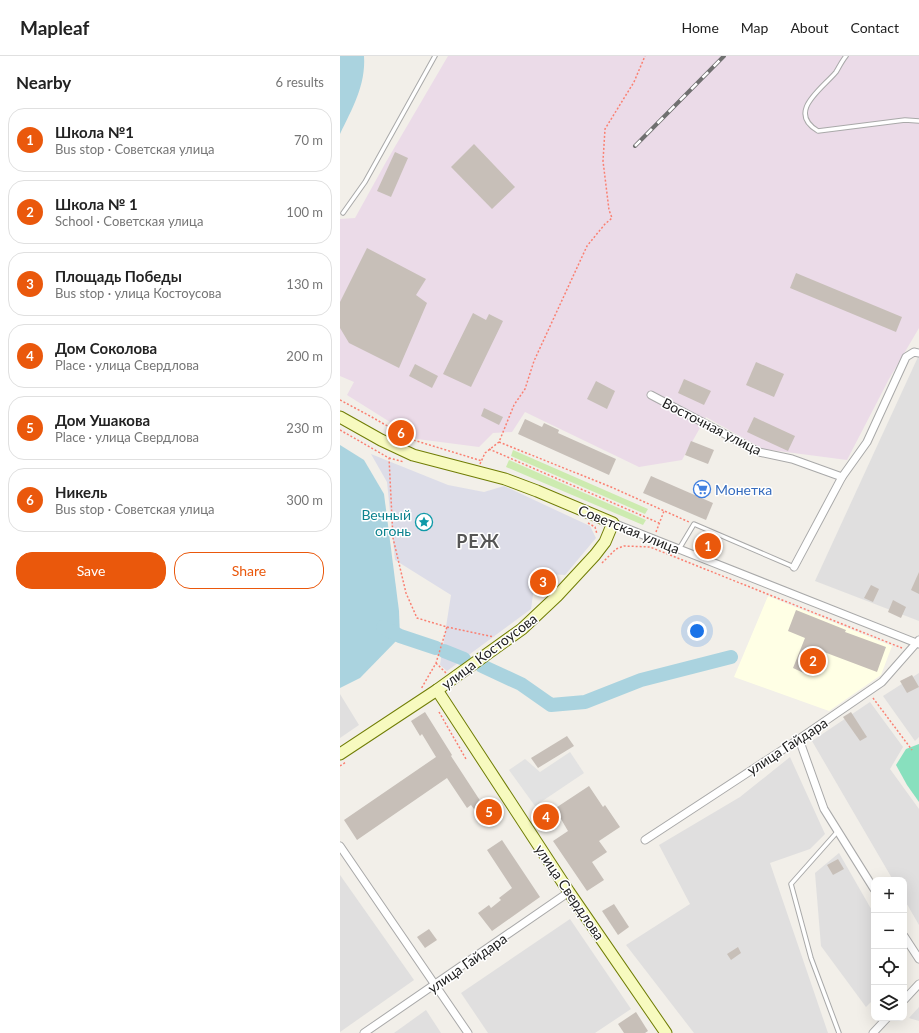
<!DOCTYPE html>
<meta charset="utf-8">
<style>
:root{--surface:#fff;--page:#f2f2f2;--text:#222;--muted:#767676;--line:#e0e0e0;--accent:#ea580c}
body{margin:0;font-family:Lato,sans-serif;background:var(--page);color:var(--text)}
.controls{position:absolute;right:12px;bottom:12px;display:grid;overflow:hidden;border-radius:8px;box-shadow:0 4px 16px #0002}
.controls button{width:36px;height:36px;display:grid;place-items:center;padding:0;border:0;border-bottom:1px solid var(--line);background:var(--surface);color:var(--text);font:20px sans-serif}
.you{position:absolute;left:357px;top:575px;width:14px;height:14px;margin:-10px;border:3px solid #fff;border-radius:50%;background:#1a73e8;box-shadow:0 0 0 6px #1a73e833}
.badge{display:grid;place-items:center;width:26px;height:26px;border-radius:50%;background:var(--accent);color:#fff;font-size:13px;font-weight:700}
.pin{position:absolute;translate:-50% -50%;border:2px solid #fff;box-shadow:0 1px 4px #0006}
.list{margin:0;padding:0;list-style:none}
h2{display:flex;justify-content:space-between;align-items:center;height:52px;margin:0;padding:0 16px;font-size:17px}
h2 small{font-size:13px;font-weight:400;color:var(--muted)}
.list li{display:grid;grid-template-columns:26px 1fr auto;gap:12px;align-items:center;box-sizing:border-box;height:64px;margin:0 8px 8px;padding:0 8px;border:1px solid var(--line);border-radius:16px}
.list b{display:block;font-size:15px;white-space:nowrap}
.list p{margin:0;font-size:13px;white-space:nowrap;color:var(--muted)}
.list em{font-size:13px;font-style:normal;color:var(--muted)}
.actions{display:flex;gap:8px;padding:12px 16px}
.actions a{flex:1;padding:9px 0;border:1px solid var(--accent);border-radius:16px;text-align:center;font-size:14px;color:var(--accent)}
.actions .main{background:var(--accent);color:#fff}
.icon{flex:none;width:22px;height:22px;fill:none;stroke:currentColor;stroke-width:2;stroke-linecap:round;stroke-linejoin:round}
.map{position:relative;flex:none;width:579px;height:977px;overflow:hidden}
header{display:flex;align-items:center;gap:24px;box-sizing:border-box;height:56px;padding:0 20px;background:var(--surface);border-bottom:1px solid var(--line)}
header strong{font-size:19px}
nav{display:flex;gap:22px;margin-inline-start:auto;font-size:14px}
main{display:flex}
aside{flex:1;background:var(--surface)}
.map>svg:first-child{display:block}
</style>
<header>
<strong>Mapleaf</strong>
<nav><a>Home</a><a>Map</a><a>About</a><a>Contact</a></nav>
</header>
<main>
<aside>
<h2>Nearby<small>6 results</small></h2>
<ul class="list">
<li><span class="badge">1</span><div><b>Школа №1</b><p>Bus stop · Советская улица</p></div><em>70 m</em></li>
<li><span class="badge">2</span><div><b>Школа № 1</b><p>School · Советская улица</p></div><em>100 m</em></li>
<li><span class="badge">3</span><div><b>Площадь Победы</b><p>Bus stop · улица Костоусова</p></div><em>130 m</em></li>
<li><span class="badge">4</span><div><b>Дом Соколова</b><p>Place · улица Свердлова</p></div><em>200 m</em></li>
<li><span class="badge">5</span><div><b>Дом Ушакова</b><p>Place · улица Свердлова</p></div><em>230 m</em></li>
<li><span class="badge">6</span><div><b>Никель</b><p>Bus stop · Советская улица</p></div><em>300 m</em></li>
</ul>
<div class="actions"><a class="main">Save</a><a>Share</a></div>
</aside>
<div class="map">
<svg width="579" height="977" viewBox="0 0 579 977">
<rect width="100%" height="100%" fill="#f2efe9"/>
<g fill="#e0dfdf">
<path d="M 578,301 L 579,301 L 579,565 L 475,525 Z"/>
<path d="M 579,617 L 579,681 L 575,685 L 543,640 Z"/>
<path d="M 0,638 L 19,669 L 0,682 Z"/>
<path d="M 530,646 L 563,691 L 550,713 L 579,753 L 579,869 L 564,843 L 564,824 L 553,824 L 472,685 Z"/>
<path d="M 450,701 L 485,778 L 470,793 L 430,807 L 488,977 L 354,977 L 286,889 L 350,848 L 319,789 L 400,741 Z"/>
<path d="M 499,797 L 534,858 L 534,943 L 526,951 L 481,890 L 475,817 Z"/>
<path d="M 0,819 L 74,924 L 0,976 Z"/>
<path d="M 230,863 L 291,953 L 255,977 L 148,977 L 121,937 Z"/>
<path d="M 579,951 L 579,965 L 569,962 Z"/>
<path d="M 86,954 L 101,977 L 54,977 Z"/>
</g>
<path fill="#ebdbe8" d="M 108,0 L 579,0 L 579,272 L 549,323 L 507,404 L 423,393 L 366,361 L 342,404 L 299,411 L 185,356 L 172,376 L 153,377 L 139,391 L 77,383 L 7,339 L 14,326 L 0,320 L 0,163 L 15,162 L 46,106 Z"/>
<path fill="#ffffe5" d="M 428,540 L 552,590 L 541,619 L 489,655 L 394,621 Z"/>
<g fill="#cdebb0">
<path d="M 173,394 L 308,453 L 305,458 L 171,400 Z"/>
<path d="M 169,404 L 306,464 L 303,469 L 166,411 Z"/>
</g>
<path fill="#88e0be" d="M 579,688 L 579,746 L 567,729 L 556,709 L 566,693 Z"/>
<path fill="#e2e2e2" d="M 230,696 L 244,717 L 195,750 L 169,714 L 185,703 L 200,716 Z"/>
<path fill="#dddde8" d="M 31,398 L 108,429 L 144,436 L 164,430 L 250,470 L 256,482 L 225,519 L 196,517 L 191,553 L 107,615 L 100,609 L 111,539 L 55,504 L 47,426 Z"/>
<g fill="#aad3df">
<path d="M 0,0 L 24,0 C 26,29 12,53 0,78 Z"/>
<path d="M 0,389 L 24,404 L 44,438 L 59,555 L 60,581 L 20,622 L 0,632 Z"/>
</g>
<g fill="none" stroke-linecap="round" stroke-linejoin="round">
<g stroke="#aad3df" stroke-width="14">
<path d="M 43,571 L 60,580 L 96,592"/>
<path d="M 104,595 L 124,603"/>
<path d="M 142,610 L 181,628 L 211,649 L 245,646 L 301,624 L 391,601"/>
</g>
</g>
<g fill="#c7bfb8">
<path d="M 134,88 L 175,131 L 152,153 L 111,111 Z"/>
<path d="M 55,96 L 68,102 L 51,141 L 37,135 Z"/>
<path d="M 27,192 L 86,223 L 76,239 L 87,247 L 59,312 L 9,287 L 0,272 L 0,246 Z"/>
<path d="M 456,217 L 562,261 L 556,276 L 450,232 Z"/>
<path d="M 133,257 L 146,264 L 149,258 L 163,265 L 131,331 L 103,318 Z"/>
<path d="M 416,306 L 444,318 L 434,341 L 406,329 Z"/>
<path d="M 75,308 L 98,320 L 92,332 L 69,320 Z"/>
<path d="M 344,323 L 371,335 L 364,349 L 338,337 Z"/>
<path d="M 256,325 L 275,335 L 267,353 L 247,343 Z"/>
<path d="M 144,352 L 163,361 L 159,369 L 141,360 Z"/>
<path d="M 414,361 L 455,380 L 448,395 L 407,376 Z"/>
<path d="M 185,363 L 202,371 L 204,367 L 219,374 L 218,377 L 276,403 L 269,419 L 178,378 Z"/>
<path d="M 351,385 L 374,394 L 368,408 L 345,399 Z"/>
<path d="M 311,420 L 373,447 L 366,464 L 303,437 Z"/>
<path d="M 579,516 L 579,538 L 571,534 Z"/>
<path d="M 531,529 L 539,533 L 533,546 L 524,542 Z"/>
<path d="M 553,544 L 566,551 L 561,562 L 548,556 Z"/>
<path d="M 456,554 L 506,574 L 505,576 L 546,591 L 537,616 L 476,593 L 466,618 L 453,612 L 465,582 L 448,575 Z"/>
<path d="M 572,619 L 579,631 L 567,637 L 560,625 Z"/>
<path d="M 85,656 L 112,699 L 111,700 L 141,746 L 143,744 L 153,757 L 142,764 L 131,749 L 127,752 L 107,722 L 17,784 L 4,764 L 96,701 L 82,678 L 80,680 L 71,665 Z"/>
<path d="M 511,656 L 527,681 L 520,685 L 503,661 Z"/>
<path d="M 227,680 L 234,690 L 198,712 L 191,702 Z"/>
<path d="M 249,730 L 263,751 L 265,749 L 280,771 L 259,785 L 267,796 L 252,806 L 264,824 L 247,835 L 213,785 L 228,775 L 221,763 L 209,771 L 202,761 Z"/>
<path d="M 162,784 L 200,841 L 152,875 L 138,857 L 149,849 L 151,852 L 161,844 L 159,842 L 172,832 L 147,794 Z"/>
<path d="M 498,803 L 504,813 L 493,819 L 487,809 Z"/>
<path d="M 274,848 L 289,871 L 278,879 L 262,855 Z"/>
<path d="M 89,873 L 97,884 L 85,892 L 77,881 Z"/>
<path d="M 398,891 L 401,897 L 391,904 L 387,898 Z"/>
<path d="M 296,956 L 308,975 L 305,977 L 284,977 L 278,968 Z"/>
</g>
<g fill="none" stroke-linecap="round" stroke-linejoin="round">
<g stroke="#a9a9a9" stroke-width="5.5">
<g id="lane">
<path d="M 506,0 C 502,5 499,11 496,16 C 482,33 446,56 478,75 L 565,64 L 579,65"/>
<path d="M 3,157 L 25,126 L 95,0"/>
<path d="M 339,493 L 354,468 L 454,511"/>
<path d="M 498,775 L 451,828 L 471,902 L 499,977"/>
</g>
</g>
<g stroke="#a9a9a9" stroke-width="9">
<g id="street">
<path d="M 311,339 L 419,396 L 452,403 L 502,421"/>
<path d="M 273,467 L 579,588"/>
<path d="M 454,511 L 502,421 L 527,386 L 566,301 L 574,296 L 579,297"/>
<path d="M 459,683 L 484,753 L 534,833"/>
<path d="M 305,784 L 459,683 L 542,626 L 579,584"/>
<path d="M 0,790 L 128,977"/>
<path d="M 564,880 L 579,903"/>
<path d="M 564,944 L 579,928"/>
<path d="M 24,977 L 229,836"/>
<path d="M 533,977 L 547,962"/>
</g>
</g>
<g stroke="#707d05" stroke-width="13">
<g id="secondary">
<path d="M 0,361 L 41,384 L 73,399 L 165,423 L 197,435 L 273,467 L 265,486 L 255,499 L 217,540 L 182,573 L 97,634 L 0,698"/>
<path d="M 97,634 L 229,836 L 326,977"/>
</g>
</g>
<g stroke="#fa8072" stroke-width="1.5" stroke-dasharray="2 2" stroke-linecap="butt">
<path d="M 0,344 L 30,360 L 70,383 L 142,405"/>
<path d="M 0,374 L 49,402 L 53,482 L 66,537 L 77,562 L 107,571 L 96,607 L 81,633"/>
<path d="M 159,386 L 271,431 L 349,466"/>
<path d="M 149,393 L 319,467"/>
<path d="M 49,402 L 64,406"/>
<path d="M 140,408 L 145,397 L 159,386 L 174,349 L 185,333 L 194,305 L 247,190 L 265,168 L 272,162 L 269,154 L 263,105 L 265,73 L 294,26 L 305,0"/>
<path d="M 248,467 L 255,471 L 257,478"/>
<path d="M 316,476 L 324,455"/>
<path d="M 262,507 L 276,493 L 284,490 L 310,491 L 562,592"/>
<path d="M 107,571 L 154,581"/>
<path d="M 96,607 L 106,617"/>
<path d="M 533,642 L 572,694"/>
<path d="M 99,656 L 126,703"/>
<path d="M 0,710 L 6,706"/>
</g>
<use href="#lane" stroke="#fff" stroke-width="3.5"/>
<use href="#street" stroke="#fff" stroke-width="7"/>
<use href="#secondary" stroke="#f7fabf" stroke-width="11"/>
<g stroke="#707070" stroke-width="4">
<path id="rail" d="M 295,90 L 384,0"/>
</g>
<use href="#rail" stroke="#fff" stroke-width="2.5" stroke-dasharray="8" stroke-linecap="butt"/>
</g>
<defs>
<g id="supermarket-ring" transform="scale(0.9)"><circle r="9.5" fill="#fff" stroke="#3f7fe0" stroke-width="1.5"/><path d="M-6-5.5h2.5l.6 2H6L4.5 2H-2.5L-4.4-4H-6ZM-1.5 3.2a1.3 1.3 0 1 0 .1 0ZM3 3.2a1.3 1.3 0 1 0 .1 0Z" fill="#3f7fe0"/></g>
<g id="sight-ring" transform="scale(0.9)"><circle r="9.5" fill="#fff" stroke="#0f9aa8" stroke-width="1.5"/><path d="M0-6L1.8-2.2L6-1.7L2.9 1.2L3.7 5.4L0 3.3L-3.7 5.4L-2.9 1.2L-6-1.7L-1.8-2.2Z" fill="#0f9aa8"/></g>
</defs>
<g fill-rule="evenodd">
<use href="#supermarket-ring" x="362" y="433"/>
<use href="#sight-ring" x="84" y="466"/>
</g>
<g text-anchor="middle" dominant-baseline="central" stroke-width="3" stroke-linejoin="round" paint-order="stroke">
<g font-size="14" fill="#222" stroke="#fff">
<text transform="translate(372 370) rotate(27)">Восточная улица</text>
<text transform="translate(289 473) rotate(22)">Советская улица</text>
<text transform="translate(149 595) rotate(-37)">улица Костоусова</text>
<text transform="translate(447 690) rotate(-33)">улица Гайдара</text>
<text transform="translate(230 836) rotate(56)">улица Свердлова</text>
<text transform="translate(127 907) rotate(-35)">улица Гайдара</text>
</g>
<g font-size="14" fill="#366cbe" stroke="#fff" text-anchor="start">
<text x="375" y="433">Монетка</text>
</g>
<g font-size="14" fill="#0d838f" stroke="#fff" text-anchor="end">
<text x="71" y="458">Вечный<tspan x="71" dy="16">огонь</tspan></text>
</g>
<g font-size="18" font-weight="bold" letter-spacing="1" fill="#555" stroke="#fff">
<text x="138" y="485">РЕЖ</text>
</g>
</g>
</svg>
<div class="controls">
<button>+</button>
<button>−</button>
<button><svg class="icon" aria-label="locate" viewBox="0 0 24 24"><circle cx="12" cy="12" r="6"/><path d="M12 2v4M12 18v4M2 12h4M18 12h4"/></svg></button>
<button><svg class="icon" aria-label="layers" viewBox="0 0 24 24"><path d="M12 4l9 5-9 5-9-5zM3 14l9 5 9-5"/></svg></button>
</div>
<div class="you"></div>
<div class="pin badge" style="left:368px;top:490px">1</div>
<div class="pin badge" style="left:473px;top:605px">2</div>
<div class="pin badge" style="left:203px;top:526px">3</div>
<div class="pin badge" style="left:206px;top:761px">4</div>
<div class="pin badge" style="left:149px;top:756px">5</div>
<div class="pin badge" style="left:61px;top:377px">6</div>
</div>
</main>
